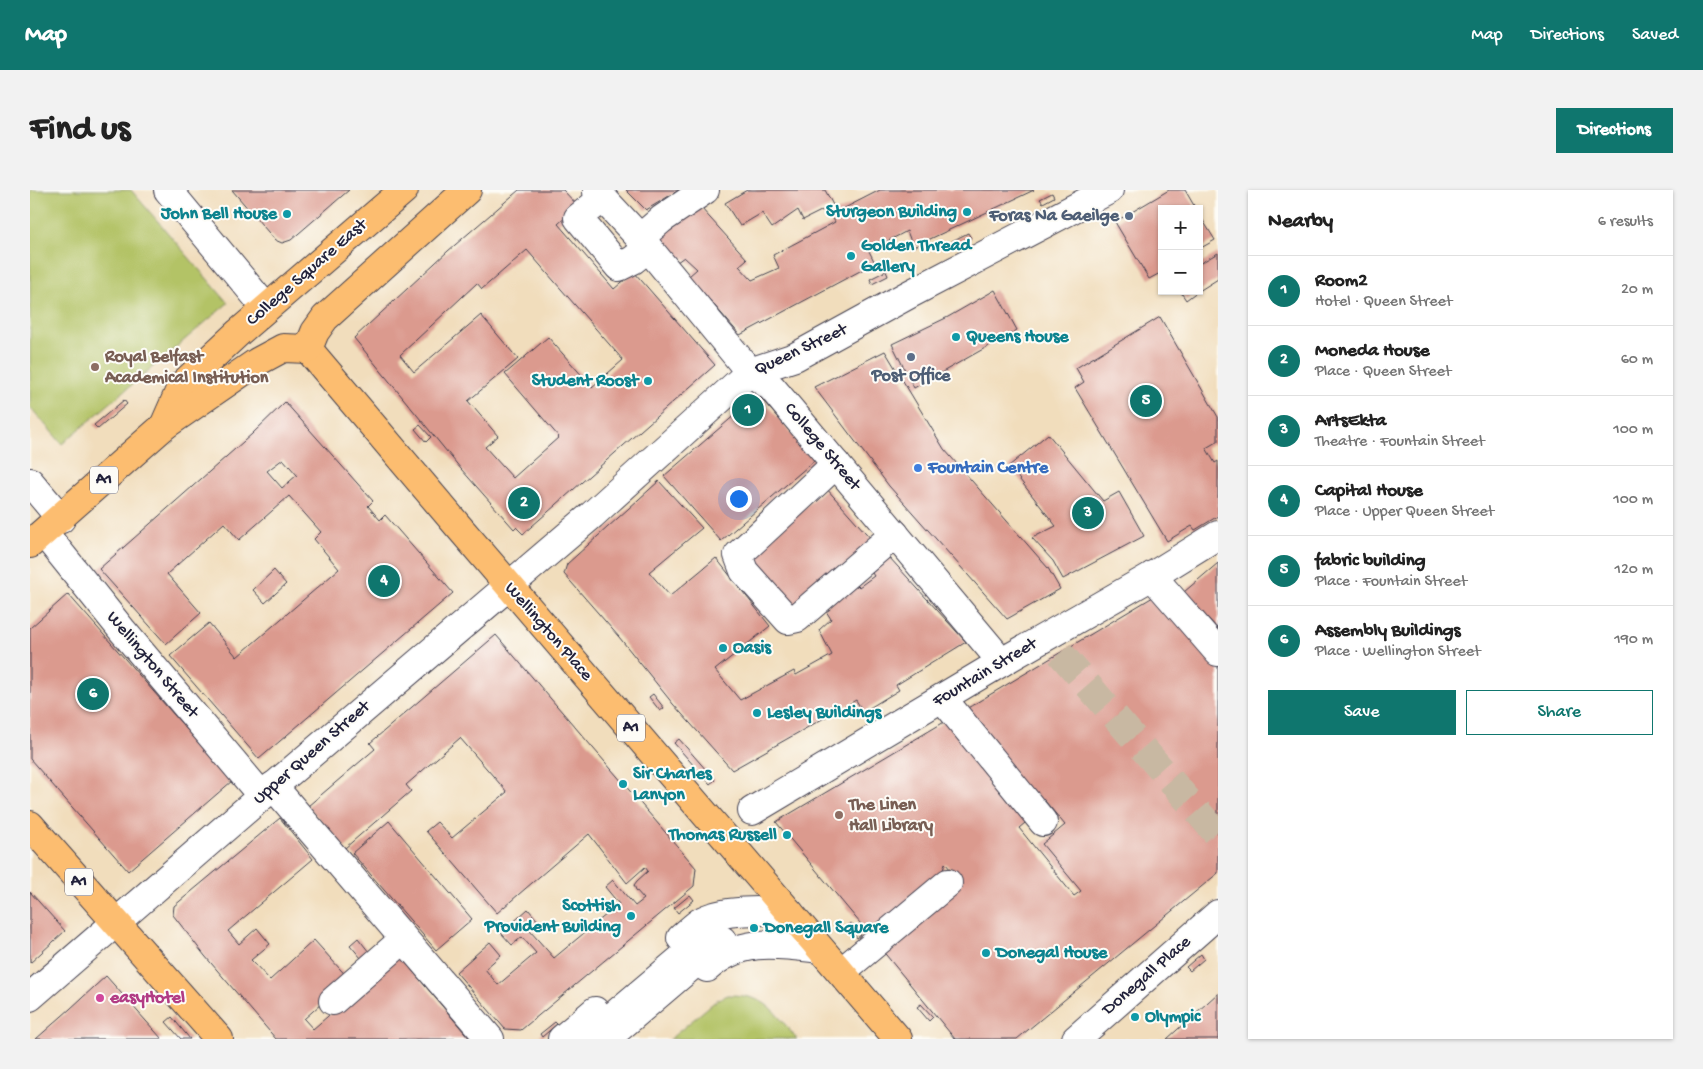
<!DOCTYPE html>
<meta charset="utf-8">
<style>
:root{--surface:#fff;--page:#f2f2f2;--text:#222;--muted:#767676;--line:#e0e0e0;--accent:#0f766e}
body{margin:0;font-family:"Gochi Hand",sans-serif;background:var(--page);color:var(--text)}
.controls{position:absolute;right:15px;top:15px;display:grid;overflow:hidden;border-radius:0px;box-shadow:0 1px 4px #0004}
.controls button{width:45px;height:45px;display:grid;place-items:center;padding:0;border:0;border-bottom:1px solid var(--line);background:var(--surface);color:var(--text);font:25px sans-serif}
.you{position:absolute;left:708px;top:308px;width:18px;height:18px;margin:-12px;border:4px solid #fff;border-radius:50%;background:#1a73e8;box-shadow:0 0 0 8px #1a73e833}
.badge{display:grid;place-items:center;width:32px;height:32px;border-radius:50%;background:var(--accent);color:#fff;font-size:16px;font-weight:700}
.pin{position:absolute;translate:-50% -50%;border:2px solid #fff;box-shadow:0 1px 5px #0006}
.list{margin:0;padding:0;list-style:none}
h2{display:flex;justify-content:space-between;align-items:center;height:65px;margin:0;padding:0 20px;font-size:21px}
h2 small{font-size:16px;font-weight:400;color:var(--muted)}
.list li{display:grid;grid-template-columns:32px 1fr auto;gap:15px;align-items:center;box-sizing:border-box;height:70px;padding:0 20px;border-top:1px solid var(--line)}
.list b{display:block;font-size:19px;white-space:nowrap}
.list p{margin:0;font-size:16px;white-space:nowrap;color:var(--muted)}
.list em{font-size:16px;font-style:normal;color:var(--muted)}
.actions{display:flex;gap:10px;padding:15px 20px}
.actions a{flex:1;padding:11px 0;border:1px solid var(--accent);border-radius:0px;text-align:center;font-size:18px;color:var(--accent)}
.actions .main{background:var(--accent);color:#fff}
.map{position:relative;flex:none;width:1188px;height:849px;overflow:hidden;border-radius:0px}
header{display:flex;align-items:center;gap:30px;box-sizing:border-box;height:70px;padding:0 25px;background:var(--accent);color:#fff}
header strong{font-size:24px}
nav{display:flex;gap:28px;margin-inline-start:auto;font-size:18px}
.intro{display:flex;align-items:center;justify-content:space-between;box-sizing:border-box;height:120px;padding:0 30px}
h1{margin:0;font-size:35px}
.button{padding:12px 22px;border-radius:0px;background:var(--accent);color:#fff;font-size:18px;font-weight:700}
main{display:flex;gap:30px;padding:0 30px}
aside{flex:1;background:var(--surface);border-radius:0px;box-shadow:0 1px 4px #0004}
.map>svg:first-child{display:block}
</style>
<header>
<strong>Map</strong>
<nav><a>Map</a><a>Directions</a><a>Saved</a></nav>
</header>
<div class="intro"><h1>Find us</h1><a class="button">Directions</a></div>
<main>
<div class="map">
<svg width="1188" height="849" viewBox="0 0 1188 849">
<rect width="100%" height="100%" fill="#fdfcf7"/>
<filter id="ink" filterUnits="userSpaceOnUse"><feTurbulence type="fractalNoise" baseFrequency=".02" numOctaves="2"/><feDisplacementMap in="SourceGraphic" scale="10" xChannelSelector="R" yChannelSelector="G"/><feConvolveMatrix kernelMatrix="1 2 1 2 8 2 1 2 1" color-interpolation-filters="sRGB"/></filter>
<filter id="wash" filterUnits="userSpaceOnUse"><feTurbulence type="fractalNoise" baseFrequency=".0096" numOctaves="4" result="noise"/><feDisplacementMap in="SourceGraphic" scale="20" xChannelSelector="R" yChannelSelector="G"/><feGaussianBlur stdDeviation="1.12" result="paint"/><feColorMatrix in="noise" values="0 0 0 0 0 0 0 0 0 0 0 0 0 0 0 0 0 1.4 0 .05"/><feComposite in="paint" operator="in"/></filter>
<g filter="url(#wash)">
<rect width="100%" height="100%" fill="#f1ddbc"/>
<g fill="#b3c366" stroke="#6a7250">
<path d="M 0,0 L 101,0 L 198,113 L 32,254 L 0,217 Z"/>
<path d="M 698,805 C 738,805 743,821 767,849 L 640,849 L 688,809 Z"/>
</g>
<g id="blocks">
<g fill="#db9a8e" fill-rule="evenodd">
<path d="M 202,0 L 319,0 L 261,50 L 252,53 L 245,50 Z"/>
<path d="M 489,0 L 533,0 L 548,16 L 528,34 L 584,99 L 604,82 L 685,175 L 493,344 L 486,337 L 484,339 L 431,279 L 324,148 L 418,61 ZM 497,60 L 593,170 L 562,197 L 518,147 L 475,184 L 529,247 L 483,288 L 455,257 L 468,246 L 438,211 L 488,169 L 451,125 L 384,182 L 370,165 L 447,93 L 452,99 Z"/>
<path d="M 596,0 L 649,0 L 616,20 Z"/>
<path d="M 717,0 L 795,0 L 803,15 L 773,30 L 768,20 L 742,38 L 732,23 L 710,36 L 695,13 Z"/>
<path d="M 850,0 L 1004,0 L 883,57 L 877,41 L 839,61 L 845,73 L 710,145 L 659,86 L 667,79 L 654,67 L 643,75 L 625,52 L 653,29 L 671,18 L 717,69 L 709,76 L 722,90 L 749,78 L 743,65 L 805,32 L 801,25 Z"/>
<path d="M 1139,0 L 1155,0 L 1166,19 L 1132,19 L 1132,82 L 1119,89 L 1085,32 Z"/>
<path d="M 1022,3 L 1024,7 L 1013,13 L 1010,9 Z"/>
<path d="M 1169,24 L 1185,50 L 1169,59 Z"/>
<path d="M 938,43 L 941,48 L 925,56 L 922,51 Z"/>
<path d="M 1188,63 L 1188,89 L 1169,101 L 1169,74 Z"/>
<path d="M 856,81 L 858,86 L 842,94 L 840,89 Z"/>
<path d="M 965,100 L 987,140 L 884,198 L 862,154 L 918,127 Z"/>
<path d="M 1150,101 L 1168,101 L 1156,110 Z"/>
<path d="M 1130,127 L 1188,227 L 1188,251 L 1176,258 L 1185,273 L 1188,271 L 1188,326 L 1165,340 L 1162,336 L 1137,351 L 1045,198 L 1054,192 L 1046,178 Z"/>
<path d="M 855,161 L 914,259 L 1018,378 L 1030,399 L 977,429 L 859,296 L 784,197 Z"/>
<path d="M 728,205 L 785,270 L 691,351 L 634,286 Z"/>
<path d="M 94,210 L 97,214 L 68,239 L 64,235 Z"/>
<path d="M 255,212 L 343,311 L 338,316 L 350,330 L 355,325 L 423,403 L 229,569 L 140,466 L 179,433 L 207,467 L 309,379 L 284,349 L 291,342 L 259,306 L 209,350 L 194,333 L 137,384 L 171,423 L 136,454 L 69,379 L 222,244 ZM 253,269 L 267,285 L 252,298 L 237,281 Z"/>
<path d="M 390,235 L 401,247 L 396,252 L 385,239 Z"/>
<path d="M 1018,244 L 1073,311 L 1089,302 L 1114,346 L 1033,389 L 1023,371 L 1002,348 L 1026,336 L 979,276 Z"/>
<path d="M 629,291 L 672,338 L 619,382 L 640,406 L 686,368 L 740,436 L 685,480 L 710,510 L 764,481 L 766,485 L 802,465 L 789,440 L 801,429 L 794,418 L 823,391 L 829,397 L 844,386 L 842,383 L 859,367 L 936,452 L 866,495 L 869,500 L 833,522 L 826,510 L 702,580 L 643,514 L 589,447 L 534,384 L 537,374 Z"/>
<path d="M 796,298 L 843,351 L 764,421 L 718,368 Z"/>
<path d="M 1188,373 L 1188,439 L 1154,402 Z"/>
<path d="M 244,380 L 256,394 L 235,413 L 223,400 Z"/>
<path d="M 38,404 L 202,591 L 98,681 L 0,569 L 0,438 Z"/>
<path d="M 1128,404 L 1188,474 L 1188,683 L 987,849 L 925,849 L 847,754 L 928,688 L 915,673 L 908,698 L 845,751 L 746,632 L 921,528 L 1001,628 L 989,638 L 1044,706 L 1051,701 L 1012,654 L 1035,635 L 1015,611 L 1009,616 L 931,522 Z"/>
<path d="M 466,445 L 666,678 L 664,696 L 491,840 L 475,839 L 426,782 L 460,752 L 471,765 L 455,779 L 468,795 L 506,763 L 492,747 L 482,755 L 471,743 L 498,719 L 509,732 L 500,741 L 524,768 L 589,714 L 575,697 L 583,690 L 605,716 L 614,709 L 606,700 L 604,695 L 607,691 L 618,681 L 615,677 L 597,693 L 559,644 L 467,723 L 396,641 L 407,632 L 422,648 L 477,602 L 430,548 L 376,595 L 381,601 L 315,658 L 278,616 L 345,559 L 340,553 Z"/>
<path d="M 623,504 L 634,518 L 630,521 L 619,507 Z"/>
<path d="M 649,549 L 685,590 L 680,594 L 644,553 Z"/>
<path d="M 250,628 L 283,669 L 198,741 L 209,754 L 227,738 L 240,754 L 221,770 L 223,772 L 240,790 L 284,750 L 319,789 L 274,829 L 283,839 L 369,765 L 440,849 L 246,849 L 175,766 L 143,725 L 144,716 Z"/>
<path d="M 359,631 L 442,729 L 406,760 L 322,663 Z"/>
<path d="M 0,702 L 35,741 L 0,773 Z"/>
<path d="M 660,705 L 664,710 L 648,723 L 644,718 Z"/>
<path d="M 821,733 L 831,745 L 827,748 L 818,736 Z"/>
<path d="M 328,748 L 339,762 L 331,768 L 320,755 Z"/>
<path d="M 1171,764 L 1174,769 L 1160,781 L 1156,777 Z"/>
<path d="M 76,786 L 132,849 L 6,849 L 40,819 Z"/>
<path d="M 1188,803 L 1188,849 L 1137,849 L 1177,813 Z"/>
<path d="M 891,814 L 903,827 L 899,831 L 887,817 Z"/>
<path d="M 142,827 L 160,849 L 151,849 L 136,832 Z"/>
<path d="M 525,832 L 527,834 L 512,847 L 510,844 Z"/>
</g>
</g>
</g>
<g filter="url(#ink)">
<use href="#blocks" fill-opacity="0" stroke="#413e4e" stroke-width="1"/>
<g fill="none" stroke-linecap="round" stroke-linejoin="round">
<path stroke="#c8b8a2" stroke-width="28" stroke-dasharray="28 14" stroke-linecap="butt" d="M 1030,463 L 1188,645"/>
<g stroke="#413e4e" stroke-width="30">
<g id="minor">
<path d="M 138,0 L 236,118"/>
<path d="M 567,2 L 610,48 L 720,182 L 742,198 L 972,472"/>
<path d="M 573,8 L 548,28 L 589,77 L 603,70 L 618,58"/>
<path d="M 610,48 L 632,29 L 675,0"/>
<path d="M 806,274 L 708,365 L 714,381 L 758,430 L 767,428 L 865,344"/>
<path d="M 0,292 L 31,329"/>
<path d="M 14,343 L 92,440 L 232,606"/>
<path d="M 1122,386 L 1188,462"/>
<path d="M 913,509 L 1013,632"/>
<path d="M 243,596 L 460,849"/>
<path d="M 722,621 L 972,472 L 1122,386 L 1188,345"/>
<path d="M 651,748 C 657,743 663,737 670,732 C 691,719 736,720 760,723"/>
<path d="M 677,778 C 712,747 747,754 790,759"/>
<path d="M 811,782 L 918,693"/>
<path d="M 0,807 L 232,606 L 562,325 L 720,182 L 765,167 L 878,105 L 1079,0"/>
<path d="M 303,811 L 374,749"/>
<path d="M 532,849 L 565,821"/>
<path d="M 556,849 L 678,746 L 692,750 L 576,849"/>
<path d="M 1046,849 L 1188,724"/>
</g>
</g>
<g stroke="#413e4e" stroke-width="30">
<g id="major">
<path d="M 278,159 L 428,336 L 868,849"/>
<path d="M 278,159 L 285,142 L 295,128 L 437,0"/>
<path d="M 134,236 L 152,195 L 209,142 L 374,0"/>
<path d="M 0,354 L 134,236 L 227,172 L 253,158 L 278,159"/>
<path d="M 0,635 L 189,849"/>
</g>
</g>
<use href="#minor" stroke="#fff" stroke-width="28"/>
<use href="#major" stroke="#fcbd6f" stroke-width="28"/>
</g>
</g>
<g fill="#0f9aa8" stroke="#fdfcf7" stroke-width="2">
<circle cx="937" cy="22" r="5"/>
<circle cx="257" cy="24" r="5"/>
<circle cx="821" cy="66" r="5"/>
<circle cx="926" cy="147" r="5"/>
<circle cx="618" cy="191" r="5"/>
<circle cx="693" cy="458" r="5"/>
<circle cx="727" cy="523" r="5"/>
<circle cx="593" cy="594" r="5"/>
<circle cx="757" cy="645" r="5"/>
<circle cx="601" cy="726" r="5"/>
<circle cx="724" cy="738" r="5"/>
<circle cx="956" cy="763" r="5"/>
<circle cx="1105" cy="827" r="5"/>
</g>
<g fill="#5c6f8a" stroke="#fdfcf7" stroke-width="2">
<circle cx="1099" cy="26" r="5"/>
<circle cx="881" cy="167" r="5"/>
</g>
<g fill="#8d6e63" stroke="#fdfcf7" stroke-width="2">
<circle cx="65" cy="177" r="5"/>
<circle cx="809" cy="625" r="5"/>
</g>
<circle fill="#3f7fe0" stroke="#fdfcf7" stroke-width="2" cx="888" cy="278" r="5"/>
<circle fill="#d1479c" stroke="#fdfcf7" stroke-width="2" cx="70" cy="808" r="5"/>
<g text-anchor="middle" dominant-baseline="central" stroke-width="4" stroke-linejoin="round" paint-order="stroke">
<g fill="#fdfcf7" stroke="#646373" stroke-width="1">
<rect x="60" y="276.5" width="28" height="27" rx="4"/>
<rect x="587" y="524.5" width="28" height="27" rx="4"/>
<rect x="35" y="678.5" width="28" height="27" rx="4"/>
</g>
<g font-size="16" font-weight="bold" fill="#22223b">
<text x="74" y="290">A1</text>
<text x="601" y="538">A1</text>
<text x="49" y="692">A1</text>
</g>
<g font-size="18" font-weight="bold" fill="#0d838f" stroke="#fdfcf7" text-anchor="start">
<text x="927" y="22" text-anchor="end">Sturgeon Building</text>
<text x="247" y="24" text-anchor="end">John Bell House</text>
<text x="831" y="56">Golden Thread<tspan x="831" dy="21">Gallery</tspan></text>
<text x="936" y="147">Queens House</text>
<text x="608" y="191" text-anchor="end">Student Roost</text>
<text x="703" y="458">Oasis</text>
<text x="737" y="523">Lesley Buildings</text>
<text x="603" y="584">Sir Charles<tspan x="603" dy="21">Lanyon</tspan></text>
<text x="747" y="645" text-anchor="end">Thomas Russell</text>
<text x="591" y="716" text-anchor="end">Scottish<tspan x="591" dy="21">Provident Building</tspan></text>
<text x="734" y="738">Donegall Square</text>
<text x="966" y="763">Donegal House</text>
<text x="1115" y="827">Olympic</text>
</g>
<g font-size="18" font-weight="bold" fill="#4e5e75" stroke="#fdfcf7" text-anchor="end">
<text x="1089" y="26">Foras Na Gaeilge</text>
<text x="881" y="186" text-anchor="middle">Post Office</text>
</g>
<g font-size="18" fill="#22223b" stroke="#fdfcf7">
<text transform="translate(277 83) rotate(-41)">College Square East</text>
<text transform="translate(771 160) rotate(-25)">Queen Street</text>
<text transform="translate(792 257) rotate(50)">College Street</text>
<text transform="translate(518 442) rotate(49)">Wellington Place</text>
<text transform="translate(122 475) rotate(50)">Wellington Street</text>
<text transform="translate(955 483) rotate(-31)">Fountain Street</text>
<text transform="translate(282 563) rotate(-41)">Upper Queen Street</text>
<text transform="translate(1117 786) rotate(-41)">Donegall Place</text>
</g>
<g font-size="18" font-weight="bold" fill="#785e54" stroke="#fdfcf7" text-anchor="start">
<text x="75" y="167">Royal Belfast<tspan x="75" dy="21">Academical Institution</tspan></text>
<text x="819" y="615">The Linen<tspan x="819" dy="21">Hall Library</tspan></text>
</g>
<g font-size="18" font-weight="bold" fill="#366cbe" stroke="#fdfcf7" text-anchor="start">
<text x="898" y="278">Fountain Centre</text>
</g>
<g font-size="18" font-weight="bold" fill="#b23c85" stroke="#fdfcf7" text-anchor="start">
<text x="80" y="808">easyHotel</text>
</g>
</g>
</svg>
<div class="controls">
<button>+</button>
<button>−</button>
</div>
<div class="you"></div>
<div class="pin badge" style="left:718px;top:220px">1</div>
<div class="pin badge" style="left:494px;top:313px">2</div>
<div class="pin badge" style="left:1058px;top:323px">3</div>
<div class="pin badge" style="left:354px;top:391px">4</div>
<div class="pin badge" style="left:1116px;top:211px">5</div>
<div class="pin badge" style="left:63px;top:504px">6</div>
</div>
<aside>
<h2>Nearby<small>6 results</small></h2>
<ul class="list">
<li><span class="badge">1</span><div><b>Room2</b><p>Hotel · Queen Street</p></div><em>20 m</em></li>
<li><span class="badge">2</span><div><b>Moneda House</b><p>Place · Queen Street</p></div><em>60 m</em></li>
<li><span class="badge">3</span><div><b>ArtsEkta</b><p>Theatre · Fountain Street</p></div><em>100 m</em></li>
<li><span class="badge">4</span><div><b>Capital House</b><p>Place · Upper Queen Street</p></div><em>100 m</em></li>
<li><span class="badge">5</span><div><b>fabric building</b><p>Place · Fountain Street</p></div><em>120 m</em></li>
<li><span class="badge">6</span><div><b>Assembly Buildings</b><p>Place · Wellington Street</p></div><em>190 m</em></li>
</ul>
<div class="actions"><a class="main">Save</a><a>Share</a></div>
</aside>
</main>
